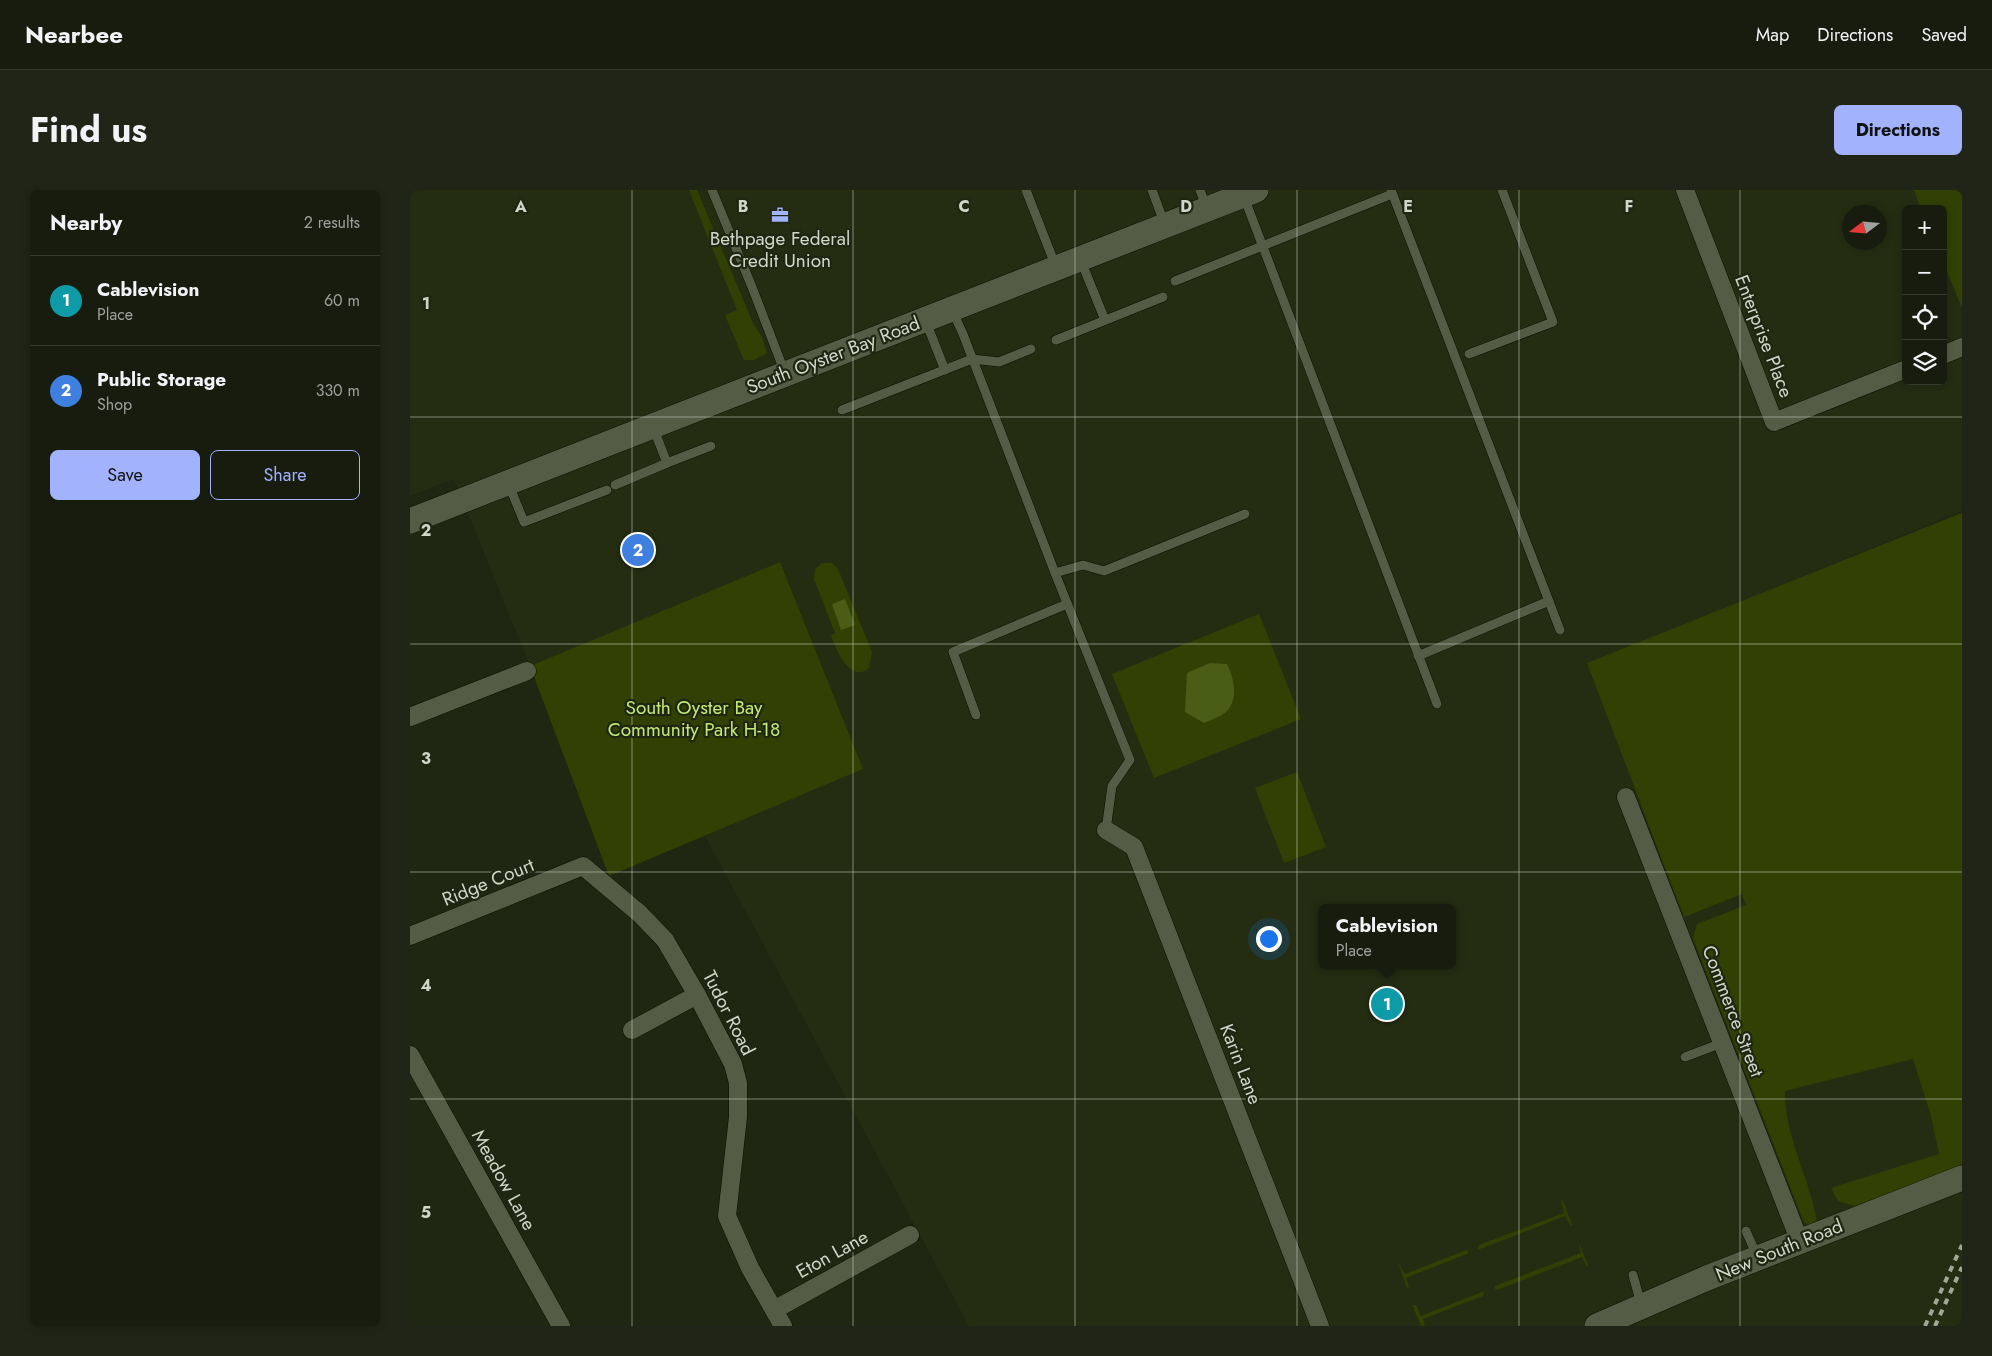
<!DOCTYPE html>
<meta charset="utf-8">
<style>
:root{--surface:#171c0e;--page:#202517;--text:#f1f3f6;--muted:#9ea19e;--line:#363a2e;--accent:#a2b2fd}
body{margin:0;font-family:Jost,sans-serif;background:var(--page);color:var(--text)}
.controls{position:absolute;right:15px;top:15px;display:grid;overflow:hidden;border-radius:8px;box-shadow:0 2px 8px #0003}
.controls button{width:45px;height:45px;display:grid;place-items:center;padding:0;border:0;border-bottom:1px solid var(--line);background:var(--surface);color:var(--text);font:25px sans-serif}
.compass{position:absolute;left:1432px;top:15px;width:45px;height:45px;border-radius:50%;background:var(--surface);box-shadow:0 2px 8px #0003;rotate:254deg}
.you{position:absolute;left:858px;top:748px;width:18px;height:18px;margin:-12px;border:4px solid #fff;border-radius:50%;background:#1a73e8;box-shadow:0 0 0 8px #1a73e833}
.badge{display:grid;place-items:center;width:32px;height:32px;border-radius:50%;background:var(--accent);color:#fff;font-size:16px;font-weight:700}
.pin{position:absolute;translate:-50% -50%;border:2px solid #fff;box-shadow:0 1px 5px #0006}
.popup{position:absolute;left:908px;top:714px;width:138px;height:65px;box-sizing:border-box;display:grid;place-content:center;border-radius:8px;background:var(--surface);filter:drop-shadow(0 1px 4px #0005);font-size:16px;white-space:nowrap;color:var(--muted)}
.popup b{font-size:19px;color:var(--text)}
.popup::after{content:'';position:absolute;left:50%;top:100%;margin-left:-10px;border:10px solid transparent;border-top-color:var(--surface)}
.list{margin:0;padding:0;list-style:none}
h2{display:flex;justify-content:space-between;align-items:center;height:65px;margin:0;padding:0 20px;font-size:21px}
h2 small{font-size:16px;font-weight:400;color:var(--muted)}
.list li{display:grid;grid-template-columns:32px 1fr auto;gap:15px;align-items:center;box-sizing:border-box;height:90px;padding:0 20px;border-top:1px solid var(--line)}
.list b{display:block;font-size:19px;white-space:nowrap}
.list p{margin:0;font-size:16px;white-space:nowrap;color:var(--muted)}
.list em{font-size:16px;font-style:normal;color:var(--muted)}
.actions{display:flex;gap:10px;padding:15px 20px}
.actions a{flex:1;padding:11px 0;border:1px solid var(--accent);border-radius:8px;text-align:center;font-size:18px;color:var(--accent)}
.actions .main{background:var(--accent);color:#111}
.icon{flex:none;width:28px;height:28px;fill:none;stroke:currentColor;stroke-width:2;stroke-linecap:round;stroke-linejoin:round}
.map{position:relative;flex:none;width:1552px;height:1136px;overflow:hidden;border-radius:8px}
header{display:flex;align-items:center;gap:30px;box-sizing:border-box;height:70px;padding:0 25px;background:var(--surface);border-bottom:1px solid var(--line)}
header strong{font-size:24px}
nav{display:flex;gap:28px;margin-inline-start:auto;font-size:18px}
.intro{display:flex;align-items:center;justify-content:space-between;box-sizing:border-box;height:120px;padding:0 30px}
h1{margin:0;font-size:35px}
.button{padding:12px 22px;border-radius:8px;background:var(--accent);color:#111;font-size:18px;font-weight:700}
main{display:flex;gap:30px;padding:0 30px}
aside{flex:1;background:var(--surface);border-radius:8px;box-shadow:0 2px 8px #0003}
.map>svg:first-child{display:block}
</style>
<header>
<strong>Nearbee</strong>
<nav><a>Map</a><a>Directions</a><a>Saved</a></nav>
</header>
<div class="intro"><h1>Find us</h1><a class="button">Directions</a></div>
<main>
<aside>
<h2>Nearby<small>2 results</small></h2>
<ul class="list">
<li><span class="badge" style="background:#0f9aa8">1</span><div><b>Cablevision</b><p>Place</p></div><em>60 m</em></li>
<li><span class="badge" style="background:#3f7fe0">2</span><div><b>Public Storage</b><p>Shop</p></div><em>330 m</em></li>
</ul>
<div class="actions"><a class="main">Save</a><a>Share</a></div>
</aside>
<div class="map">
<svg width="1552" height="1136" viewBox="0 0 1552 1136">
<rect width="100%" height="100%" fill="#1f2612"/>
<path fill="#242d12" fill-rule="evenodd" d="M 0,0 L 1552,0 L 1552,321 L 1379,391 L 1552,322 L 1552,1136 L 559,1136 L 294,644 L 453,579 L 370,372 L 120,476 L 44,289 L 0,306 ZM 1496,19 L 1533,19 L 1533,191 L 1496,191 ZM 1440,22 L 1470,22 L 1470,52 L 1440,52 ZM 912,718 L 1042,718 L 1042,775 L 912,775 Z"/>
<g fill="#314103">
<path d="M 279,0 L 287,0 L 343,133 L 352,147 L 357,163 L 344,170 L 334,170 L 315,125 L 327,120 Z"/>
<path d="M 1504,0 L 1552,0 L 1552,118 L 1533,72 L 1533,19 L 1511,19 Z"/>
<path d="M 1552,323 L 1552,976 L 1447,1017 L 1428,1011 L 1421,998 L 1529,964 L 1521,926 L 1503,869 L 1375,901 C 1374,946 1400,988 1407,1032 L 1399,1035 L 1394,1032 L 1283,748 L 1287,734 L 1336,715 L 1332,704 L 1274,727 L 1177,473 Z"/>
<path d="M 370,372 L 453,579 L 199,686 L 120,476 Z"/>
<path d="M 412,373 L 422,373 L 428,379 L 462,462 L 459,478 C 440,494 426,460 421,445 L 425,443 L 404,389 L 405,379 Z"/>
<path d="M 849,424 L 891,529 L 744,588 L 702,484 Z"/>
<path d="M 887,582 L 916,657 L 874,673 L 845,598 Z"/>
<path d="M 1151,1010 L 1153,1011 L 1162,1034 L 1161,1036 L 1155,1026 L 1070,1059 L 1068,1059 L 1069,1055 L 1154,1023 Z"/>
<path d="M 1168,1051 L 1178,1075 L 1177,1077 L 1172,1067 L 1087,1100 L 1085,1099 L 1085,1096 L 1171,1063 Z"/>
<path d="M 1056,1060 L 1059,1062 L 1057,1064 L 996,1088 L 999,1097 L 997,1098 L 988,1073 L 995,1084 Z"/>
<path d="M 1072,1102 L 1074,1102 L 1073,1106 L 1013,1129 L 1015,1136 L 1011,1136 L 1003,1117 L 1004,1115 L 1006,1115 L 1011,1126 Z"/>
</g>
<g fill="#495d17">
<path d="M 435,409 L 445,435 L 431,440 L 422,414 Z"/>
<path d="M 800,473 L 817,474 C 824,488 829,510 816,522 C 810,527 800,530 794,533 L 775,522 L 777,483 Z"/>
</g>
<g fill="none" stroke-linecap="round" stroke-linejoin="round">
<g stroke="#090f01" stroke-width="10">
<g id="lane">
<path d="M 302,0 L 342,97 L 375,183"/>
<path d="M 616,0 L 646,77"/>
<path d="M 742,0 L 755,35"/>
<path d="M 790,0 L 797,19"/>
<path d="M 981,0 L 1150,440"/>
<path d="M 834,7 L 1027,514"/>
<path d="M 671,71 L 695,130"/>
<path d="M 765,91 L 982,4"/>
<path d="M 542,120 L 553,144 L 645,383 L 720,570 L 702,596 L 696,640"/>
<path d="M 516,132 L 535,180"/>
<path d="M 646,150 L 753,107"/>
<path d="M 1059,164 L 1143,132 L 1092,0"/>
<path d="M 432,220 L 562,169 L 589,172 L 621,159"/>
<path d="M 243,237 L 257,273 L 301,256"/>
<path d="M 99,295 L 114,332 L 197,300"/>
<path d="M 205,295 L 257,273"/>
<path d="M 645,383 L 673,375 L 694,381 L 835,324"/>
<path d="M 1008,466 L 1139,411"/>
<path d="M 566,525 L 543,462 L 657,414"/>
<path d="M 1275,867 L 1312,853"/>
<path d="M 1336,1041 L 1348,1068"/>
<path d="M 1223,1085 L 1231,1114"/>
</g>
</g>
<g stroke="#090f01" stroke-width="19">
<g id="street">
<path d="M 1275,0 L 1364,232 L 1496,179"/>
<path d="M 1533,165 L 1552,157"/>
<path d="M 0,527 L 117,481"/>
<path d="M 1216,607 L 1390,1052"/>
<path d="M 696,640 L 724,657 L 910,1136"/>
<path d="M 0,746 L 173,676 L 230,724 L 255,750 L 287,805 L 323,874 L 328,893 L 328,927 L 317,1026 L 340,1078 L 373,1136"/>
<path d="M 222,840 L 287,805"/>
<path d="M 0,865 L 151,1136"/>
<path d="M 364,1120 L 500,1045"/>
</g>
</g>
<g stroke="#090f01" stroke-width="26">
<g id="secondary">
<path d="M 0,331 L 846,0"/>
<path d="M 1187,1136 L 1297,1088 L 1552,988"/>
</g>
</g>
<use href="#lane" stroke="#545c46" stroke-width="9"/>
<use href="#street" stroke="#545c46" stroke-width="18"/>
<use href="#secondary" stroke="#545c46" stroke-width="25"/>
<g stroke="#a1a798" stroke-width="4" stroke-dasharray="6 6" stroke-linecap="butt">
<path d="M 1515,1136 L 1552,1055"/>
<path d="M 1525,1136 L 1552,1077"/>
</g>
</g>
<path fill="none" stroke="#d1d6c9" stroke-width="1" stroke-opacity="0.55" d="M 222,0 L 222,1136M 443,0 L 443,1136M 665,0 L 665,1136M 887,0 L 887,1136M 1109,0 L 1109,1136M 1330,0 L 1330,1136M 0,227 L 1552,227M 0,454 L 1552,454M 0,682 L 1552,682M 0,909 L 1552,909"/>
<defs>
<g id="office-bare" transform="scale(1.35)"><path d="M-6-3h4V-5.5h4V-3h4V5H-6ZM-1-4.5V-3h2v-1.5ZM-6 0V1H6V0Z" fill="#a2b2fd" stroke="#1f2612" stroke-width="2.5" paint-order="stroke"/></g>
</defs>
<g fill-rule="evenodd">
<use href="#office-bare" x="370" y="25"/>
</g>
<g text-anchor="middle" dominant-baseline="central" stroke-width="4.5" stroke-linejoin="round" paint-order="stroke">
<g font-size="19" fill="#d1d6c9" stroke="#1f2612">
<text x="370" y="48">Bethpage Federal<tspan x="370" dy="22">Credit Union</tspan></text>
</g>
<g font-size="19" fill="#d1d6c9" stroke="#1f2612">
<text transform="translate(1354 146) rotate(69)">Enterprise Place</text>
<text transform="translate(423 165) rotate(-21)">South Oyster Bay Road</text>
<text transform="translate(78 692) rotate(-22)">Ridge Court</text>
<text transform="translate(1323 821) rotate(69)">Commerce Street</text>
<text transform="translate(319 823) rotate(63)">Tudor Road</text>
<text transform="translate(831 874) rotate(69)">Karin Lane</text>
<text transform="translate(94 990) rotate(61)">Meadow Lane</text>
<text transform="translate(1369 1060) rotate(-22)">New South Road</text>
<text transform="translate(422 1064) rotate(-29)">Eton Lane</text>
</g>
<g font-size="19" fill="#c3ea74" stroke="#1f2612">
<text x="284" y="517">South Oyster Bay<tspan x="284" dy="22">Community Park H-18</tspan></text>
</g>
</g>
<g font-size="16" text-anchor="middle" font-weight="bold" fill="#d1d6c9" stroke="#1f2612" stroke-width="4.5" stroke-linejoin="round" paint-order="stroke">
<text x="111" y="22">A</text>
<text x="333" y="22">B</text>
<text x="554" y="22">C</text>
<text x="776" y="22">D</text>
<text x="998" y="22">E</text>
<text x="1219" y="22">F</text>
<text x="16" y="119">1</text>
<text x="16" y="346">2</text>
<text x="16" y="574">3</text>
<text x="16" y="801">4</text>
<text x="16" y="1028">5</text>
</g>
</svg>
<div class="controls">
<button>+</button>
<button>−</button>
<button><svg class="icon" aria-label="locate" viewBox="0 0 24 24"><circle cx="12" cy="12" r="6"/><path d="M12 2v4M12 18v4M2 12h4M18 12h4"/></svg></button>
<button><svg class="icon" aria-label="layers" viewBox="0 0 24 24"><path d="M12 4l9 5-9 5-9-5zM3 14l9 5 9-5"/></svg></button>
</div>
<svg class="compass" viewBox="-18 -18 36 36"><path d="M0-13l5 13h-10z" fill="#e53935"/><path d="M0 13l5-13h-10z" fill="#9ea19e"/></svg>
<div class="you"></div>
<div class="pin badge" style="left:977px;top:814px;background:#0f9aa8">1</div>
<div class="popup"><b>Cablevision</b>Place</div>
<div class="pin badge" style="left:228px;top:360px;background:#3f7fe0">2</div>
</div>
</main>
